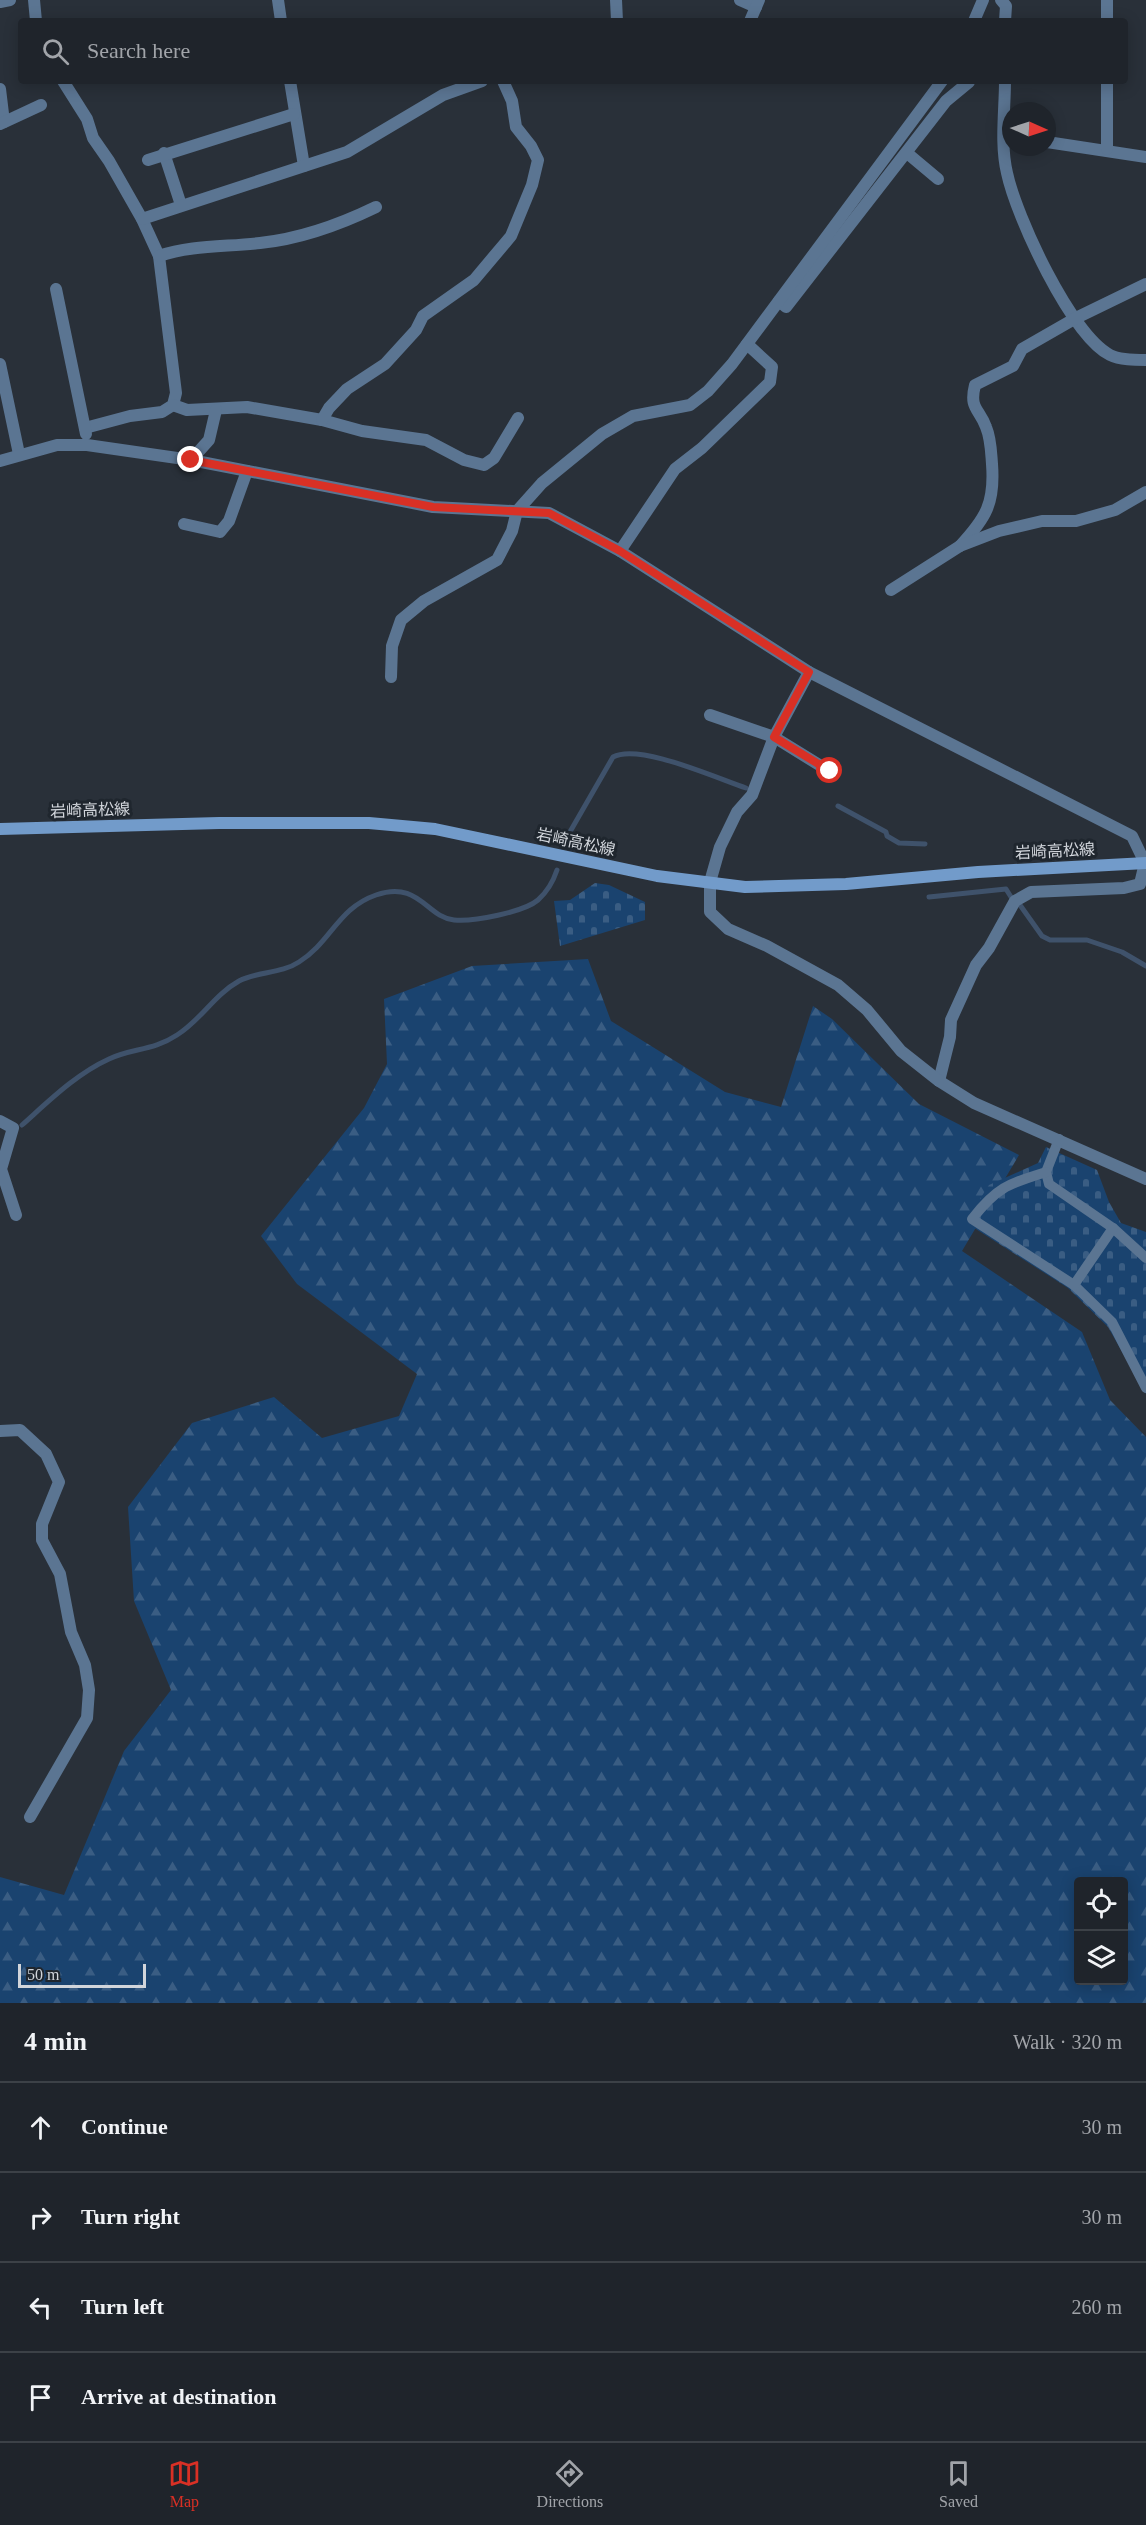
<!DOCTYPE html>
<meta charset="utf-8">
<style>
:root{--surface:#1f242b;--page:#272c33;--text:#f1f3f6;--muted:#a1a4a9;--line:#3c4147;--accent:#d93025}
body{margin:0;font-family:"Times New Roman","Noto Sans JP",serif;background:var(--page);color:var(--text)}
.controls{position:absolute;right:18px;bottom:18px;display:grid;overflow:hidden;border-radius:6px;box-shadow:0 3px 15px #0003}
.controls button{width:54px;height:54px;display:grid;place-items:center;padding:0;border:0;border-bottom:2px solid var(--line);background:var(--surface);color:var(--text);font:30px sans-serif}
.compass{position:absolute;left:1002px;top:102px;width:54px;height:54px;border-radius:50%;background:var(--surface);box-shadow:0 3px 15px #0003;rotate:93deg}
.scale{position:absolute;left:18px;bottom:15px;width:128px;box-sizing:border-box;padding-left:6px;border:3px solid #d1d5db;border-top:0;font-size:16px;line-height:21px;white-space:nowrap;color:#d1d5db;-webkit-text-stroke:4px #1f262e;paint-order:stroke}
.stop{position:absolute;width:18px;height:18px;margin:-14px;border:4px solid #d93025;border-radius:50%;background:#fff}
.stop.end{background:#d93025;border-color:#fff;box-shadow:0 2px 6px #0008}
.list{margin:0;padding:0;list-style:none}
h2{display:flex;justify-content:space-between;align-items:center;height:78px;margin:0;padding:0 24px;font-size:26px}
h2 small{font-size:20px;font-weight:400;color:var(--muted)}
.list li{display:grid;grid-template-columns:39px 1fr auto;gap:18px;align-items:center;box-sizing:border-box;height:90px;padding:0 24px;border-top:2px solid var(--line)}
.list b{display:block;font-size:22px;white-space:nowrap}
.list em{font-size:20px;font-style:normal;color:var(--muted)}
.icon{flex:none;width:33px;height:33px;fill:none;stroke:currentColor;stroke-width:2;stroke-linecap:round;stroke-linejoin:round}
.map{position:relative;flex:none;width:1146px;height:2003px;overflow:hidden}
.search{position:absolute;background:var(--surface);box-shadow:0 3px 15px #0003;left:18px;right:18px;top:18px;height:66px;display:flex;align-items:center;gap:15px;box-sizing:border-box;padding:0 21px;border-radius:6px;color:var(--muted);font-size:22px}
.sheet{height:438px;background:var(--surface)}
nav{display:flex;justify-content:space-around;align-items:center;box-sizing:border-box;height:84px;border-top:2px solid var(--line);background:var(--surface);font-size:16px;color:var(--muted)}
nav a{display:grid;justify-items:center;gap:3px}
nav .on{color:var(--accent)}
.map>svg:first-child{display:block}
</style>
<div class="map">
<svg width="1146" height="2003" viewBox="0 0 1146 2003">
<defs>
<pattern id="forest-firs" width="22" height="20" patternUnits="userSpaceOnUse" patternTransform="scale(1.5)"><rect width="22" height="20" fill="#1a436f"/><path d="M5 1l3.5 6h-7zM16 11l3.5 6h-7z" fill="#3a5d83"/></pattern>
<pattern id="cemetery-stones" width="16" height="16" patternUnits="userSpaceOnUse" patternTransform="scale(1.5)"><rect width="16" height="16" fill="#1a436f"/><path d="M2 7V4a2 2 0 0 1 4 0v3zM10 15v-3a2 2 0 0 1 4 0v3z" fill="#3a5d83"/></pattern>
</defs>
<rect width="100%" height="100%" fill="#293039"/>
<path fill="url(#forest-firs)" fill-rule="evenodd" d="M 588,959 L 611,1021 L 725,1092 L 781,1107 L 813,1006 L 832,1019 L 919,1104 L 1019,1155 L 962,1251 L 1082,1332 L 1110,1400 L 1146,1437 L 1146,2003 L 0,2003 L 0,1877 L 64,1895 L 124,1751 L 171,1690 L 134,1601 L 128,1507 L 192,1423 L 274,1397 L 322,1438 L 399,1416 L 417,1374 L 297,1284 L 261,1236 L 364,1108 L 387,1064 L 384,999 L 472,966 ZM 1078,1882 L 1124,1882 L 1124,1980 L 1078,1980 Z"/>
<g fill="url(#cemetery-stones)">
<path d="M 595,883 L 609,885 L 645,902 L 645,920 L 560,946 L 554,901 L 570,900 Z"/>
<path d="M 1046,1147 L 1097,1170 L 1109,1202 L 1121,1223 L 1146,1232 L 1146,1394 L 1108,1327 L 1068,1288 L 965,1222 L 989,1185 L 1038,1163 Z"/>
</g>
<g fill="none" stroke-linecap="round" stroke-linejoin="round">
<g stroke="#3f526b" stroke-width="5">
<path d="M 838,806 L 886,832 L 887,836 L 899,843 L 925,844"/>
<path d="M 567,837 L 613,757 C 639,743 716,778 746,788"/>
<path d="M 929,897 L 1006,889 L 1011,897"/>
<path d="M 1020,905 L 1042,936 L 1050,940 L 1087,940 L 1122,952 L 1146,966"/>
<path d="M 22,1125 C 49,1101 76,1074 109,1059 C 132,1048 153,1051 177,1035 C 201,1020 214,995 239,981 C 258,971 281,974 299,962 C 331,942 338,908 376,895 C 419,880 426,917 454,920 C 473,922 524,912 538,900 C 547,892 553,882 557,870"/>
</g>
<g stroke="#5b7592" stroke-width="10">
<path d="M 1059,1139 L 1046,1172 L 1049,1184 L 1113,1228 L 1146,1258"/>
<path d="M 1046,1172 C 1008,1184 997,1187 972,1219 L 1074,1285 L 1112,1322 L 1146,1388"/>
<path d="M 1074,1285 L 1113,1228"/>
</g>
<g stroke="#5b7592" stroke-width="12">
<path d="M 34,0 L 36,21"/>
<path d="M 278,0 L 281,21"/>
<path d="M 616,0 L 617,21"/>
<path d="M 740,0 L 756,7"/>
<path d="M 1001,0 L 1006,6 L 1005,21"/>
<path d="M 0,2 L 10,0"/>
<path d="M 750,21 L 759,0"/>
<path d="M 974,21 L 983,0"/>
<path d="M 1107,21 L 1107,0"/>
<path d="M 63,81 L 87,119 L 93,138 L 109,161 L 142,219 L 159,256 L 176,393 L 173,405 L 162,412 L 130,416 L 85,428"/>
<path d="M 290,81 L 304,166"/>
<path d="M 1005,81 C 1005,111 1000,143 1007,173 C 1016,216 1071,335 1110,355 C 1120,360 1135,360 1146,360"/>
<path d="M 0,89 L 4,122"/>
<path d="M 0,124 L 41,105"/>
<path d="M 1047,142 L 1146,157"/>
<path d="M 1107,149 L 1107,81"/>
<path d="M 164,153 L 181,205"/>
<path d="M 907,153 L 938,179"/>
<path d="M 148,160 L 294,114"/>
<path d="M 142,219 L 347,152 L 443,95 L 482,81"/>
<path d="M 159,256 C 191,245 226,247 260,243 C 299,239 341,224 376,207"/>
<path d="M 56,289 L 86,434"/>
<path d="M 779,301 L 786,307 L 946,101 L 969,82"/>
<path d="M 0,364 L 19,454"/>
<path d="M 173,405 L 187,410 L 247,407 L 322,420 L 362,431 L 426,440 L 464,460 L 484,465 L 494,458 L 518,418"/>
<path d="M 322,420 L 329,408 L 347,389 L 385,364 L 416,330 L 423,316 L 474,280 L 511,236 L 532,185 L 538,160 L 531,146 L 516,127 L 512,101 L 503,81"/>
<path d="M 191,460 L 209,440 L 216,410"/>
<path d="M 0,461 L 57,445 L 87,445 L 191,460 L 433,507 L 549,513 L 620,551 L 809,672 L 1132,836 L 1145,863 L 1140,884 L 1124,888 L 1031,892 L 1015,901 L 989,948 L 976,965 L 951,1020 L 950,1037 L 939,1081"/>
<path d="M 184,524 L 220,532 L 229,521 L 247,471"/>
<path d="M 960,546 C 986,518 995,503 992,464 C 991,451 991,439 986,427 C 979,408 969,409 975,385 L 1013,366 L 1022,349 L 1076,318 L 1146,284"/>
<path d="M 620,551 L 675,469 L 702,448 L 770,382 L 772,367 L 747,344"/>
<path d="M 891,590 L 960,546 L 999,531 L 1042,521 L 1076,521 L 1115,510 L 1146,492"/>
<path d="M 809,672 L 774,737 L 752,795 L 737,812 L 720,847 L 710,882 L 710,912 L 728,929 L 767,946 L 838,985 L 867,1010 L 901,1051 L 939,1081 L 974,1103 L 1146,1179"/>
<path d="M 391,677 L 392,646 L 401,620 L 424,601 L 497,560 L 512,531 L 517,511 L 542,483 L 602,434 L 633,416 L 690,405 L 708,391 L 732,364 L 942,81"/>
<path d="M 710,715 L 774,737 L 829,771"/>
<path d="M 0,1121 L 13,1128 L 1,1169 L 16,1215"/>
<path d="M 0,1431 L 20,1430 L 46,1454 L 59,1482 L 42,1524 L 42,1540 L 60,1574 L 71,1632 L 85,1665 L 89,1690 L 87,1718 L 30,1817"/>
</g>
<path stroke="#729bca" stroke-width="12" d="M 0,829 L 219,823 L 369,823 L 435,829 L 657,876 L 745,887 L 846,884 L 978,872 L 1146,863"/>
</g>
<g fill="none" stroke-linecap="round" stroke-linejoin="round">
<path stroke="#d93025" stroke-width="8" d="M 191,460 L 433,507 L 549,513 L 620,551 L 809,672 L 774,737 L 830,771"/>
</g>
<g text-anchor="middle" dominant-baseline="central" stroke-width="6" stroke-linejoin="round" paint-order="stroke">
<g font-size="16" fill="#d1d5db" stroke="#1f262e">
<text transform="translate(90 810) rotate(-2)">岩崎高松線</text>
<text transform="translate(576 842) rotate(12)">岩崎高松線</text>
<text transform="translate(1055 851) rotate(-3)">岩崎高松線</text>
</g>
</g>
</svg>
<div class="controls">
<button><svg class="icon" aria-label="locate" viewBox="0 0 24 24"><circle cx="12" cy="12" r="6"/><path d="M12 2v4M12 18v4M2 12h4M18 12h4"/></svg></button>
<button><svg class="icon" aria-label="layers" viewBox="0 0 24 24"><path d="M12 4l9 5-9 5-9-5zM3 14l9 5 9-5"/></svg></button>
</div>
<svg class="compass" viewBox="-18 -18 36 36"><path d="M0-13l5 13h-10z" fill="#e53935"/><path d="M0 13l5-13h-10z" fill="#a1a4a9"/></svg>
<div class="scale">50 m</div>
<div class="stop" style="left:830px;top:771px"></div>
<div class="stop end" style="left:191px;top:460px"></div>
<div class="search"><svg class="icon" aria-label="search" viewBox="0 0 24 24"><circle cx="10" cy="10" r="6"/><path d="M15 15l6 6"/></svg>Search here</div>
</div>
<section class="sheet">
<h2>4 min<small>Walk · 320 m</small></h2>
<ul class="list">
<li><svg class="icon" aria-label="ahead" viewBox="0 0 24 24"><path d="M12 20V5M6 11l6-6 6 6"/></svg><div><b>Continue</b></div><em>30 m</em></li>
<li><svg class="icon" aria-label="right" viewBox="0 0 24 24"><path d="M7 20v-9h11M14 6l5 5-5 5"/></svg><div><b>Turn right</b></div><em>30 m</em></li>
<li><svg class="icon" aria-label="left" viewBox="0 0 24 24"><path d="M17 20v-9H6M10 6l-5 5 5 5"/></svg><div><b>Turn left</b></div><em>260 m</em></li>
<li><svg class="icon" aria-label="arrive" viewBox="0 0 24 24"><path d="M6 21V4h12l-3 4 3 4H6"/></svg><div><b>Arrive at destination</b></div></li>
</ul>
</section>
<nav>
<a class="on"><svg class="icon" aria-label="map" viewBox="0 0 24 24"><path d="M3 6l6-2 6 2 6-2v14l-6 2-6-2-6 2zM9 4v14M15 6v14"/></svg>Map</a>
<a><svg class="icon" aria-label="directions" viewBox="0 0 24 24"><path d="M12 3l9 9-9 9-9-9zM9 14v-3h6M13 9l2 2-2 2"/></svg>Directions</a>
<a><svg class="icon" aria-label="saved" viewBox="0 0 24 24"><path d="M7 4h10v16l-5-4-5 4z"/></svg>Saved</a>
</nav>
